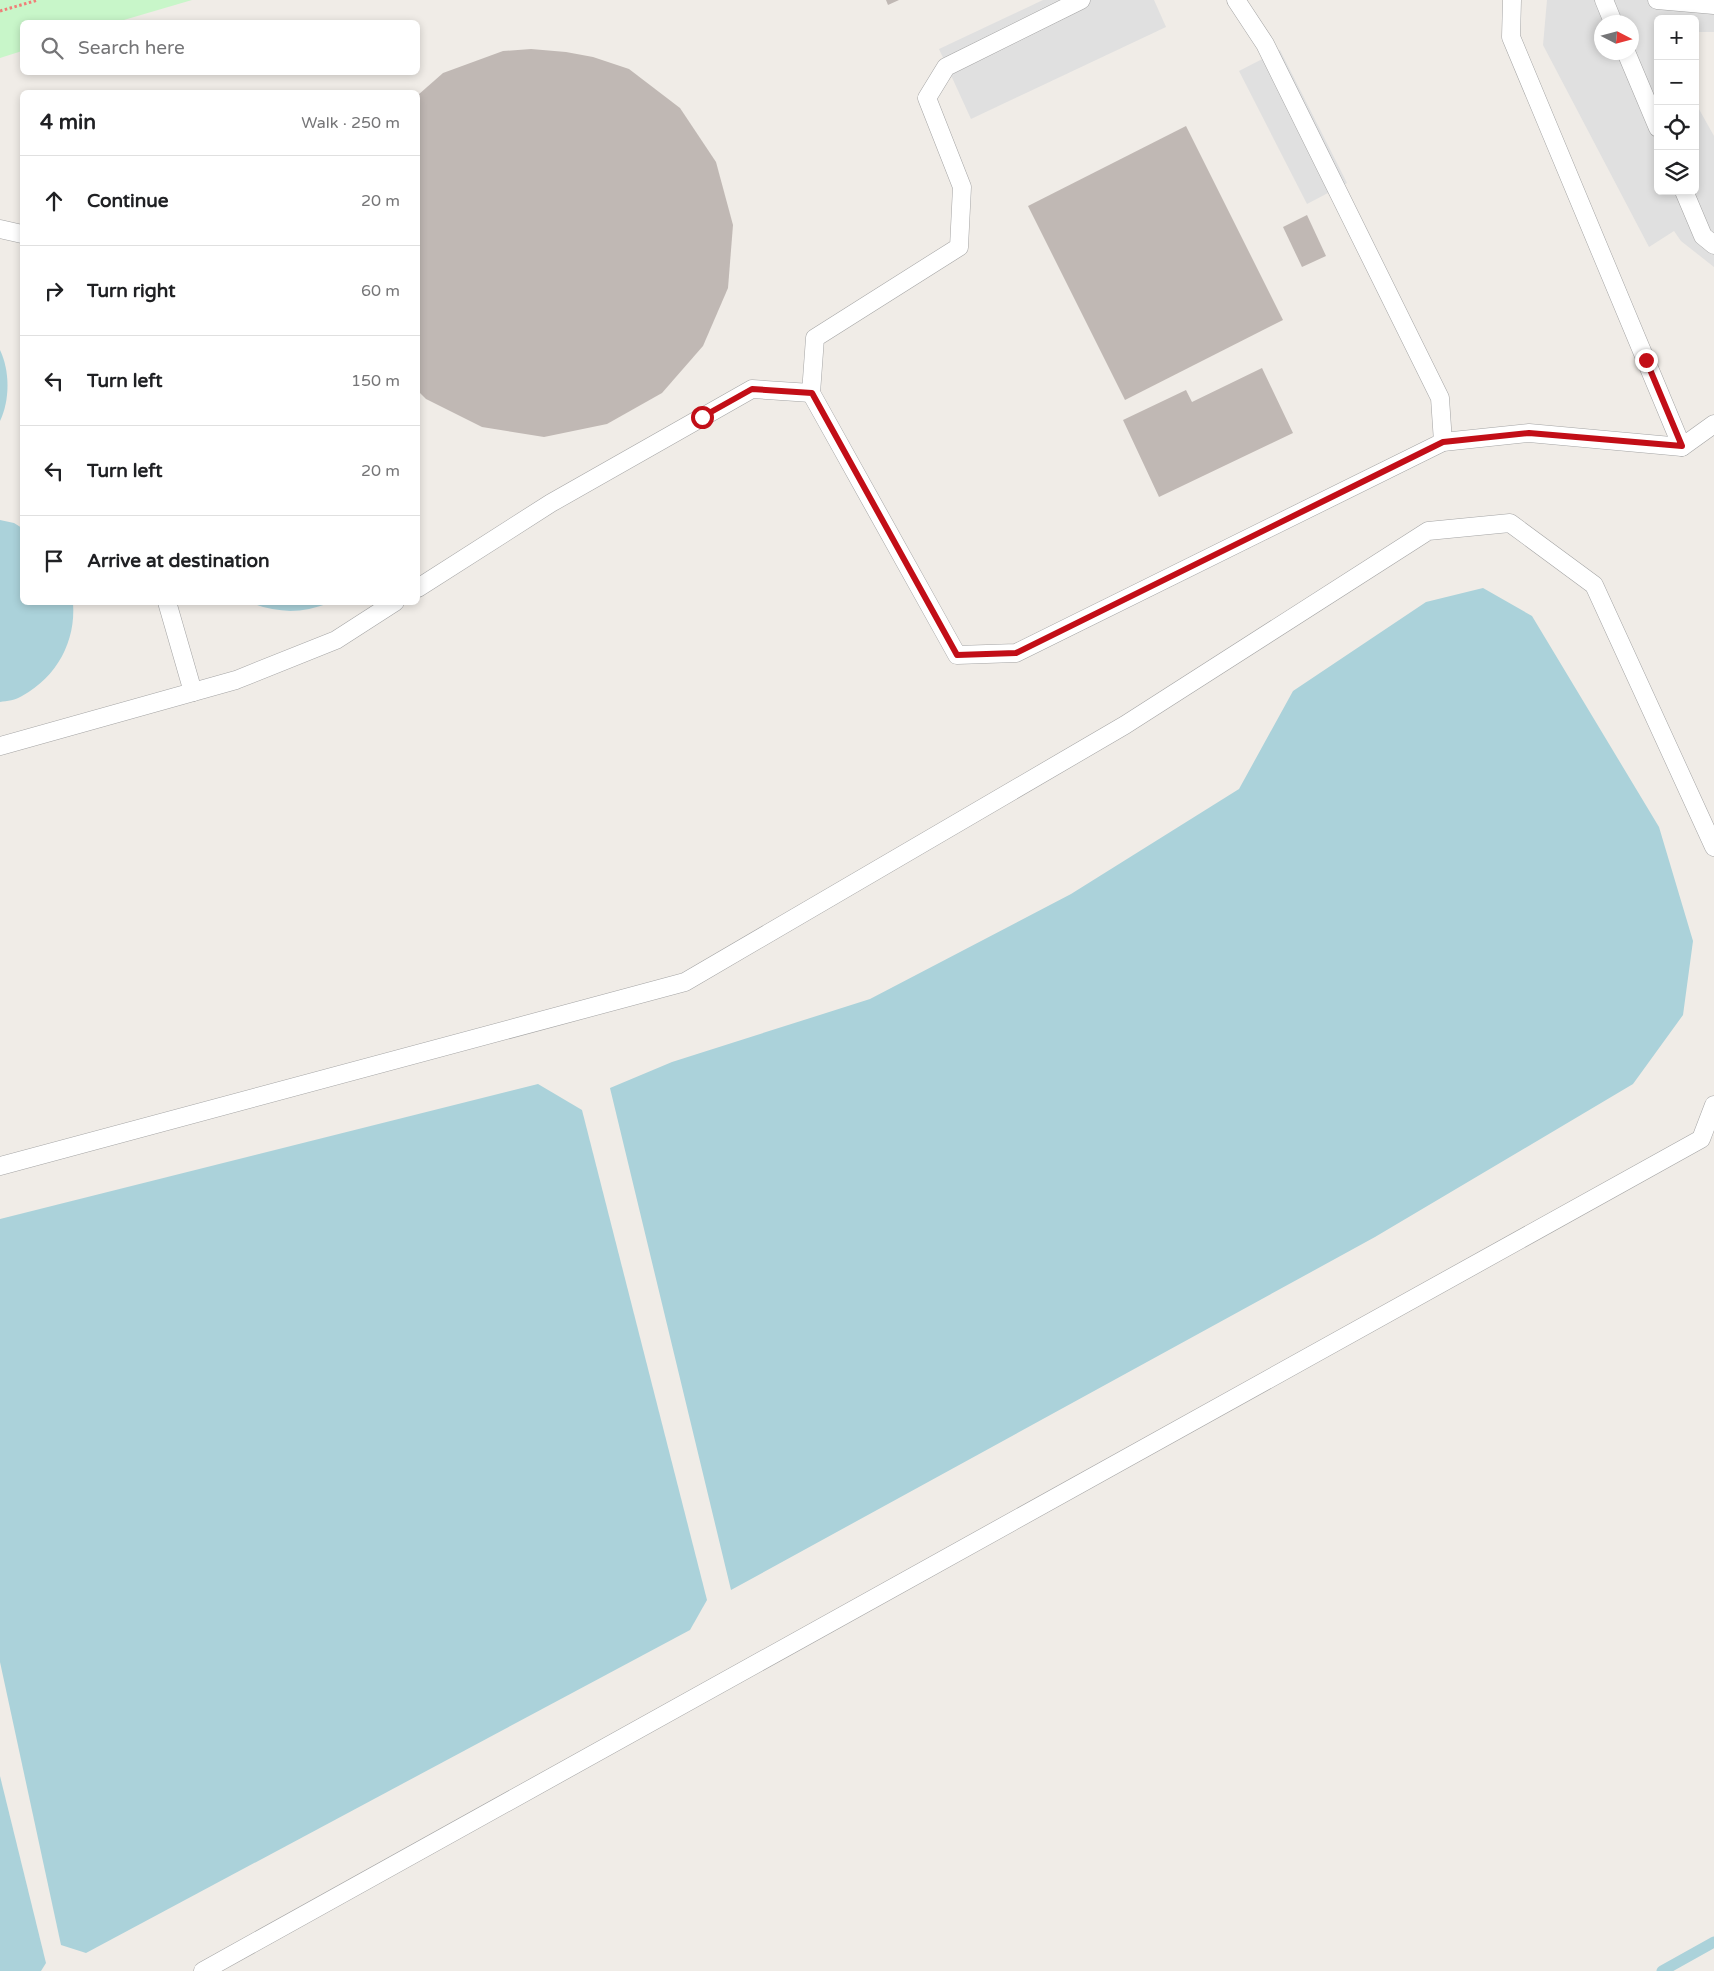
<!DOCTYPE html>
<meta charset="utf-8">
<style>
:root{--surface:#fff;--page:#f6f6f6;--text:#202124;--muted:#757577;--line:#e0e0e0}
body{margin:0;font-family:"Varela Round",sans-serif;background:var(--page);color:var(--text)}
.controls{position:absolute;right:15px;top:15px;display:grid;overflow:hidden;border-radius:8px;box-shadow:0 2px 8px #0003}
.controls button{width:45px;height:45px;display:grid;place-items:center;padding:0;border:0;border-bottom:1px solid var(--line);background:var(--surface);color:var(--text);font:25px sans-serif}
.compass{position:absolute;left:1594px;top:15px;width:45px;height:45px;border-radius:50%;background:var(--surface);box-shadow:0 2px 8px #0003;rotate:96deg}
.stop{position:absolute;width:15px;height:15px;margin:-11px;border:4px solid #c20e17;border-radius:50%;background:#fff}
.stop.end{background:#c20e17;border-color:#fff;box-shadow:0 1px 5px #0008}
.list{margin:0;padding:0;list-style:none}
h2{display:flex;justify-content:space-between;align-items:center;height:65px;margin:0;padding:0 20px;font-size:21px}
h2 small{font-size:16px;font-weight:400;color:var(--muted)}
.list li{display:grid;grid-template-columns:32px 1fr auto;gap:15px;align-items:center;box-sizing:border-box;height:90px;padding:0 20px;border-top:1px solid var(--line)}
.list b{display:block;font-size:19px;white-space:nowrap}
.list em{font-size:16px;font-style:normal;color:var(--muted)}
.icon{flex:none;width:28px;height:28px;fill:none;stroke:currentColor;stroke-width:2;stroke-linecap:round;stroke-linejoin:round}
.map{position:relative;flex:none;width:1714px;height:1971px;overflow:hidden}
.search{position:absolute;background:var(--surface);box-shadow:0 2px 8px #0003;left:20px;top:20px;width:400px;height:55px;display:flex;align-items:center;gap:12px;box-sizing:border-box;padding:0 18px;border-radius:8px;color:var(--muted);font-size:19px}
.panel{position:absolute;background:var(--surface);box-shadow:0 2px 8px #0003;left:20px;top:90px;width:400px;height:515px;border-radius:8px}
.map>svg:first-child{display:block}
</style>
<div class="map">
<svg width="1714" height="1971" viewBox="0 0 1714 1971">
<rect width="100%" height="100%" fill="#f0ece7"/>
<path fill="#c8f6c9" d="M 0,0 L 192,0 L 117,22 L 22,22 L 22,51 L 0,58 Z"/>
<g fill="#e0e0e0" fill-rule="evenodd">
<path d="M 1043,0 L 1154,0 L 1166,27 L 971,119 L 939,49 Z"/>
<path d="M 1547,0 L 1714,0 L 1714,32 L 1695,32 L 1695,19 L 1658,19 L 1658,30 L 1655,31 L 1658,35 L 1658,191 L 1695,191 L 1695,102 L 1714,136 L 1714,267 L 1681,241 L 1674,231 L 1649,247 L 1543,45 ZM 1602,22 L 1632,22 L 1632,52 L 1602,52 Z"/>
<path d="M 1280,50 L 1347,183 L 1307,204 L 1239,71 Z"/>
</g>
<g fill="#abd2da">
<path d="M 0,350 C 10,371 10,400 0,421 Z"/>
<path d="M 0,520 L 14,523 L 22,528 L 22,602 L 73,603 C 76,641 57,677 22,696 C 16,700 7,701 0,702 Z"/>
<path d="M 1483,588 L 1532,616 L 1659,827 L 1693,941 L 1683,1015 L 1633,1084 L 1375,1237 L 731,1590 L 610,1088 L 672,1062 L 870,999 L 1071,894 L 1239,789 L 1293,691 L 1426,602 Z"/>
<path d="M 251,603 L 328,603 C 302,614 277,613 251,603 Z"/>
<path d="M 538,1084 L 582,1110 L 707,1600 L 690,1630 L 86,1953 L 61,1945 L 0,1662 L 0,1219 Z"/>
<path d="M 0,1776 L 46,1963 L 41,1971 L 0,1971 Z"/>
</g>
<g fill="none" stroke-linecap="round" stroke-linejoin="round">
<path stroke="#abd2da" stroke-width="11" d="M 1662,1971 L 1714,1942"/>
</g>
<g fill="#c0b8b4">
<path d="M 886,0 L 899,0 L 888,5 Z"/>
<path d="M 531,49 L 566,52 L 593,57 L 629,69 L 680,108 L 716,162 L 733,225 L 728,288 L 703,346 L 662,393 L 607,424 L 544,437 L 482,427 L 426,399 L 418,391 L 418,95 L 443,73 L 503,51 Z"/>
<path d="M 1186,126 L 1283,320 L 1125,400 L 1028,206 Z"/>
<path d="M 1307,215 L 1326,256 L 1302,267 L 1283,227 Z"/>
<path d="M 1262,368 L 1293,433 L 1159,497 L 1123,420 L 1186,390 L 1192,402 Z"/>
</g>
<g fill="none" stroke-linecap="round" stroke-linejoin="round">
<g stroke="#a4a4a4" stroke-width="19">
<g id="lane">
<path d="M 1081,0 L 946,67 L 927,98 L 962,187 L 959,247 L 815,338 L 811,393 L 957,655 L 1016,653 L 1443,442 L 1529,433 L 1682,447 L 1714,424"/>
<path d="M 1236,0 L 1265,44 L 1440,398 L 1443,442"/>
<path d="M 1512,0 L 1511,37 L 1682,447"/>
<path d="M 1604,0 L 1613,22"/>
<path d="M 1657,0 L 1714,5"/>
<path d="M 1626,52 L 1658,128"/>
<path d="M 1684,191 L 1703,236 L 1714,245"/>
<path d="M 0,229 L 22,234"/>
<path d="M 418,588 L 551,503 L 752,389 L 811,393"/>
<path d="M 167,602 L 193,692"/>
<path d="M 0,746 L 236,680 L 336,640 L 395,602"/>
<path d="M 0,1166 L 685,982 L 1125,725 L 1428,531 L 1510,523 L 1594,585 L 1714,847"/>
<path d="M 203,1971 L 1701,1139 L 1714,1105"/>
</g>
</g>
<path stroke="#f07e78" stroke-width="3" stroke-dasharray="2.5 2.5" stroke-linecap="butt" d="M 0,11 L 38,0"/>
<use href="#lane" stroke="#fff" stroke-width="18"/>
</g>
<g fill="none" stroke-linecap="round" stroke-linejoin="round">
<path stroke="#c20e17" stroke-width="6" d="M 702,417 L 752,389 L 812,393 L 957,655 L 1016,653 L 1443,442 L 1529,433 L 1682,446 L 1646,360"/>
</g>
</svg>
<div class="controls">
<button>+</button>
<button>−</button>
<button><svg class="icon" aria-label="locate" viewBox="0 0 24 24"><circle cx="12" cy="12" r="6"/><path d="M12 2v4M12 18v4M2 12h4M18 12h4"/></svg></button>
<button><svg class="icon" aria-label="layers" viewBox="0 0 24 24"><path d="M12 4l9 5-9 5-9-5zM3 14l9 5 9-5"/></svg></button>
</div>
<svg class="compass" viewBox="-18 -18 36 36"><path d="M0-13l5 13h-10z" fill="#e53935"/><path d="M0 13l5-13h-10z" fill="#757577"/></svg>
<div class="stop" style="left:702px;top:417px"></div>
<div class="stop end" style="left:1646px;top:360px"></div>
<div class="search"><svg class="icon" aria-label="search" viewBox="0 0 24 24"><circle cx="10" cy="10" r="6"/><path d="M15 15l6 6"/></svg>Search here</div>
<section class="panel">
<h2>4 min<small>Walk · 250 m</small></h2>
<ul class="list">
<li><svg class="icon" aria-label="ahead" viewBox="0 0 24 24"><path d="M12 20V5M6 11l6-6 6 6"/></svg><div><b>Continue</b></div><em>20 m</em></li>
<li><svg class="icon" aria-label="right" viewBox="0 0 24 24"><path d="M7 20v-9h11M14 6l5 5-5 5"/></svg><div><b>Turn right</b></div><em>60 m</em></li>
<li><svg class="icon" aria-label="left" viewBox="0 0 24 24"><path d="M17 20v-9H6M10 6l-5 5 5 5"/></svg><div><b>Turn left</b></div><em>150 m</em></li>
<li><svg class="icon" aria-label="left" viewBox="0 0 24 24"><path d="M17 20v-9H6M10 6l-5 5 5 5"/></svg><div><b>Turn left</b></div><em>20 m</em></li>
<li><svg class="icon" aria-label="arrive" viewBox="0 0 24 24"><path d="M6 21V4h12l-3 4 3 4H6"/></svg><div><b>Arrive at destination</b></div></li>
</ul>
</section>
</div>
